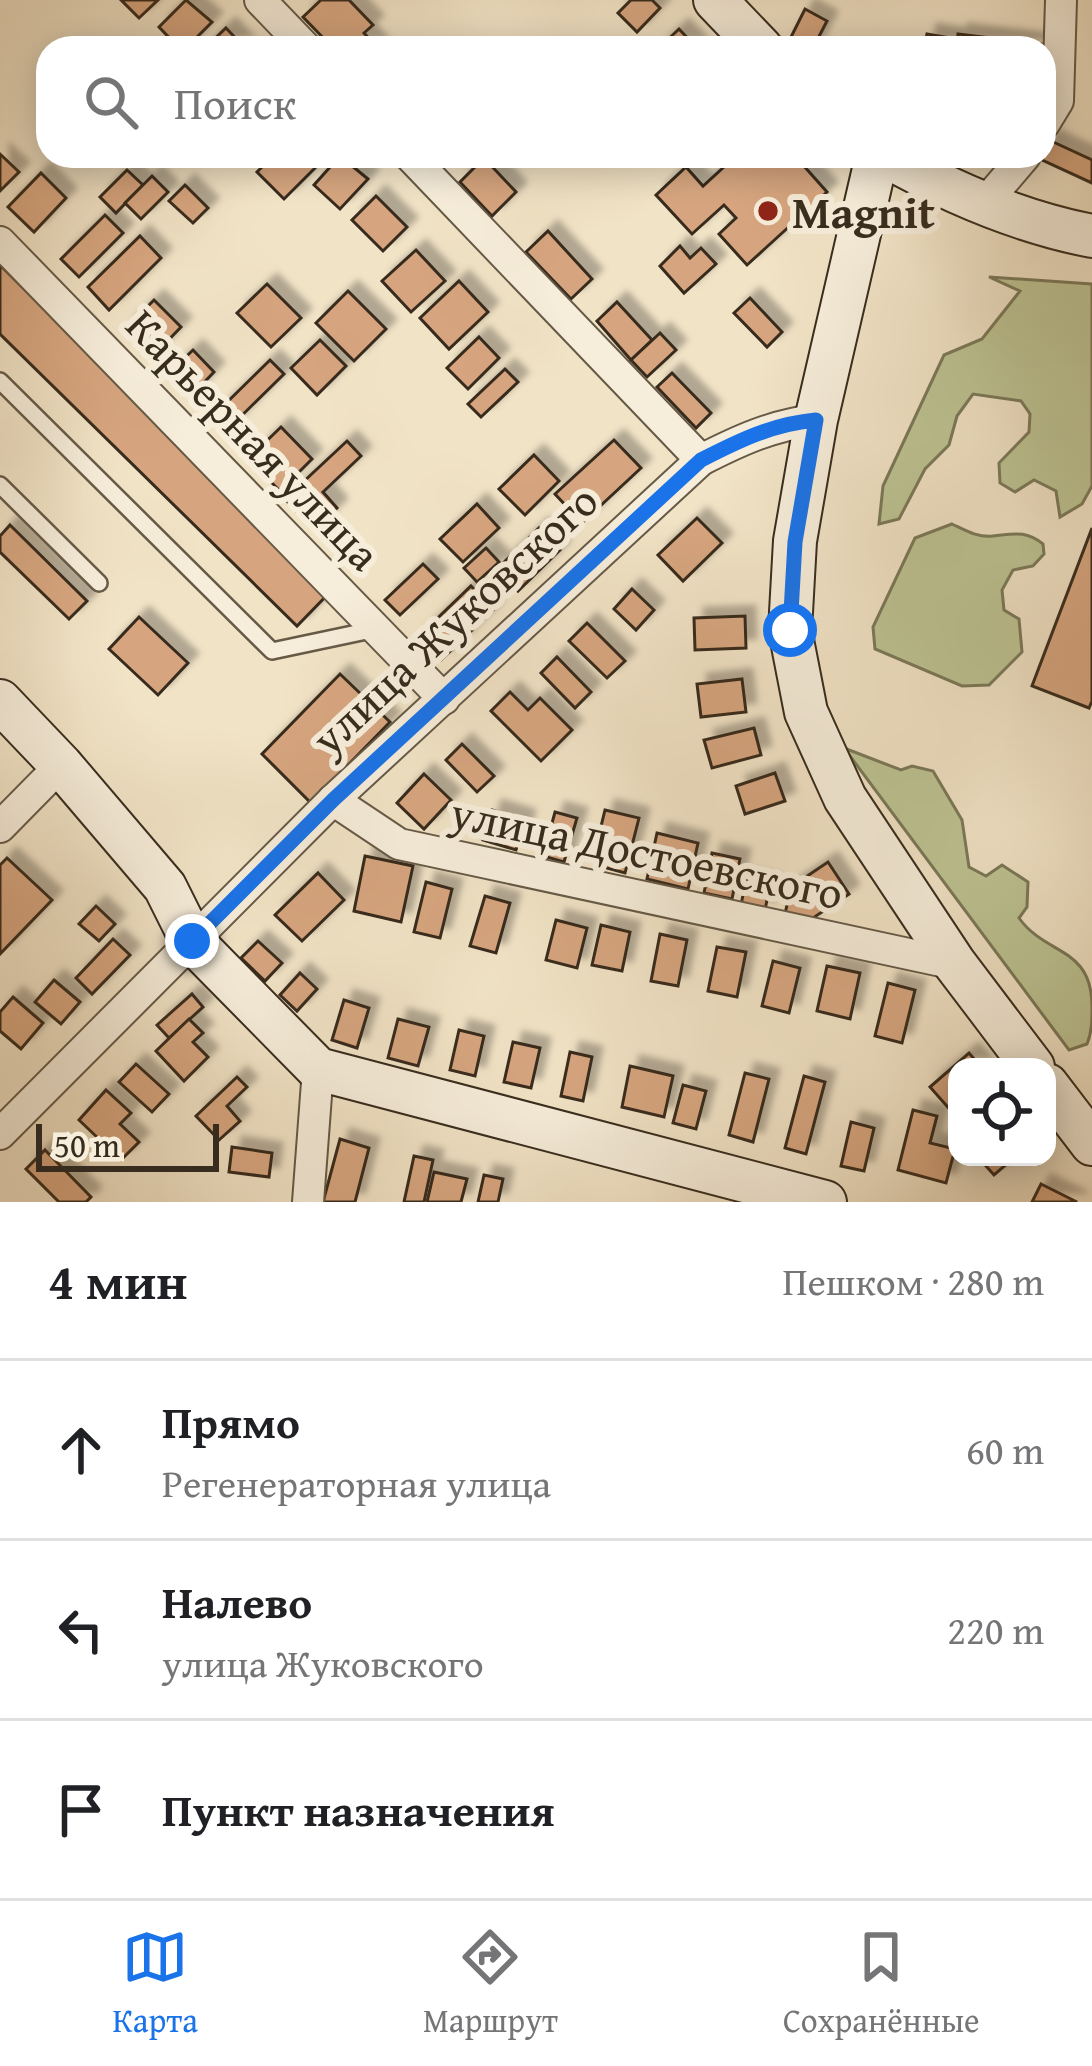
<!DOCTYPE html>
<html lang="ru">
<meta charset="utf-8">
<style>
:root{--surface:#fff;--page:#f2f2f2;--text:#202124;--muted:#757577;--line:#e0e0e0;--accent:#1a73e8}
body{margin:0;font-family:"Gentium Book Plus",serif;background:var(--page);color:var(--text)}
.controls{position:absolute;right:36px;bottom:36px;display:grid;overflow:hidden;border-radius:24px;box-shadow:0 6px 30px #0003}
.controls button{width:108px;height:108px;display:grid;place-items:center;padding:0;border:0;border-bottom:3px solid var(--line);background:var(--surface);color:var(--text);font:60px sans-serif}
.scale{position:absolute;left:36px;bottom:30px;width:183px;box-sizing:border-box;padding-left:12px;border:6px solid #372c1d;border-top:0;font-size:33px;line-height:42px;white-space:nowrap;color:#372c1d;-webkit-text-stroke:9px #f6edda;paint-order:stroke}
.stop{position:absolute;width:36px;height:36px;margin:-27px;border:9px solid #1a73e8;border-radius:50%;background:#fff}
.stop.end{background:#1a73e8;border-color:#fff;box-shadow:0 3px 12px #0008}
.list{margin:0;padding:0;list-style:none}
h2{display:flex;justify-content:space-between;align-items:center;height:156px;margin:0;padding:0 48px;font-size:51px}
h2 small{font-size:39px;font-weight:400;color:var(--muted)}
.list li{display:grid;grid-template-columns:78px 1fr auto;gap:36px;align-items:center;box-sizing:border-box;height:180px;padding:0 48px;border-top:3px solid var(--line)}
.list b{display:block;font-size:45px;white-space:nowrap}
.list p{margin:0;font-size:39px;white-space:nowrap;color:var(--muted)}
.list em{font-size:39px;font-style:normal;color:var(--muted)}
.icon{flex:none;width:66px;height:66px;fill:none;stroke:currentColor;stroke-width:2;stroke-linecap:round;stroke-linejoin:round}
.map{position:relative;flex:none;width:1092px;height:1202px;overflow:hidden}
.search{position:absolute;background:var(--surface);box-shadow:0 6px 30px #0003;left:36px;right:36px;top:36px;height:132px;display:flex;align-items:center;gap:30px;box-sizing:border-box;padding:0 42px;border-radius:36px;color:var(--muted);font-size:45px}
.sheet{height:696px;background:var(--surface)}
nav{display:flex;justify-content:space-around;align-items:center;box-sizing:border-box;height:168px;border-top:3px solid var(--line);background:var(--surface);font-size:33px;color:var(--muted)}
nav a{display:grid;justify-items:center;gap:6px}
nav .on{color:var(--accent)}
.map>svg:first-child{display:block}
</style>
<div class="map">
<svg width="1092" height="1202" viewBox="0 0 1092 1202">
<defs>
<filter id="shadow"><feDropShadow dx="10" dy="-10" stdDeviation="3" flood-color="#0004"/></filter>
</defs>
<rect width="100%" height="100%" fill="#f1e3c6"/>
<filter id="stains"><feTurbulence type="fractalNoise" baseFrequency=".00167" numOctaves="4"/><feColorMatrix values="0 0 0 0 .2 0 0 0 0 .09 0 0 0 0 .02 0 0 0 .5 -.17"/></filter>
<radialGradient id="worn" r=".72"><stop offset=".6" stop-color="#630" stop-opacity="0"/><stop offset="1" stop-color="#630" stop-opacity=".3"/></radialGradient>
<g fill="#bdc393" stroke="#7a7858" stroke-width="3">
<path d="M 989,277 L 1092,284 L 1092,486 L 1082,504 L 1060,517 L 1056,491 L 1034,480 L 1015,492 L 1000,483 L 999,463 L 1029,432 L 1030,414 L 1021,401 L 973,394 L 957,416 L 949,445 L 925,469 L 899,519 L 879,524 L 883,486 L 944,355 L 982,339 L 1020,291 Z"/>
<path d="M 952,524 C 965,530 978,538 993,536 C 1014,534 1025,530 1043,544 L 1044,554 L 1033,566 L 1013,570 L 1002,590 L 1004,610 L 1019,619 L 1022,652 L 989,685 L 962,686 L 875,649 L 873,627 L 915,538 Z"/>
<path d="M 844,748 L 901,770 L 912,766 L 933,771 L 962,820 L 969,867 L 986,876 L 1002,865 L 1028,882 L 1027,907 L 1019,918 C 1046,956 1092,946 1092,1007 C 1092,1021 1092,1032 1087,1044 L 1069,1050 Z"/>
</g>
<g fill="#d6a57f" stroke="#372c1d" stroke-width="3" filter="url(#shadow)">
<path d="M 121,0 L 158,0 L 139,18 Z"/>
<path d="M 186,0 L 212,22 L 186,48 L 179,48 L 159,27 Z"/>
<path d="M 321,0 L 349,0 L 373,25 L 364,33 L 378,48 L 333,48 L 303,17 Z"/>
<path d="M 631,0 L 652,0 L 660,8 L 637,32 L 618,13 Z"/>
<path d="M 805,9 L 827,21 L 813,48 L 793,48 L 787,45 Z"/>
<path d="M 226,28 L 243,46 L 205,48 Z"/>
<path d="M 679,29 L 697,48 L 659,48 Z"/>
<path d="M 927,34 L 956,39 L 954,48 L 924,48 Z"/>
<path d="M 958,34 L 1041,44 L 1040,48 L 957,48 Z"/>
<path d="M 1049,140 L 1092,160 L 1092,183 L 1040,159 Z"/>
<path d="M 0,154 L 19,172 L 0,191 Z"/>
<path d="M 273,156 L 327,156 L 284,199 L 257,172 Z"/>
<path d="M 340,156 L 368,179 L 340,209 L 314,185 Z"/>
<path d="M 736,156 L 795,156 L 827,192 L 747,265 L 719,234 L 736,218 L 724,205 L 692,234 L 656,195 L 686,167 L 703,186 Z"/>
<path d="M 484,158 L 516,192 L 492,216 L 460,182 Z"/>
<path d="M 127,170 L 143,185 L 116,213 L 100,197 Z"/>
<path d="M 41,173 L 66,198 L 34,232 L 8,207 Z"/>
<path d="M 152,176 L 168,192 L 141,219 L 125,203 Z"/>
<path d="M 185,185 L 208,208 L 193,223 L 169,201 Z"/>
<path d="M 376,196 L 407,227 L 383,251 L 352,220 Z"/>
<path d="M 105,215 L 123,233 L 79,277 L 61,259 Z"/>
<path d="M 548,231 L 592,279 L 571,299 L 526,252 Z"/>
<path d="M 140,236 L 161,258 L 109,310 L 88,287 Z"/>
<path d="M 680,246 L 690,258 L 701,248 L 716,264 L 684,293 L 660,266 Z"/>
<path d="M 416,250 L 445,281 L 411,312 L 382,281 Z"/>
<path d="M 0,265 L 331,591 L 297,626 L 0,334 Z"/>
<path d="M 459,281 L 488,312 L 449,349 L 420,318 Z"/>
<path d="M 267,284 L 301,318 L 271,347 L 237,313 Z"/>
<path d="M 348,291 L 386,329 L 354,361 L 316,323 Z"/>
<path d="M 750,298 L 782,332 L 767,347 L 734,313 Z"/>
<path d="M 154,300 L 181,327 L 153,356 L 125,329 Z"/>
<path d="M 617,302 L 652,340 L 631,360 L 597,321 Z"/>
<path d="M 660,333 L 676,350 L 647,377 L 631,360 Z"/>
<path d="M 479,337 L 499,358 L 468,389 L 447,368 Z"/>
<path d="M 320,340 L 346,366 L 317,395 L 291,368 Z"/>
<path d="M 193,350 L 214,372 L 190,397 L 168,374 Z"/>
<path d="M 270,360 L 284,374 L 226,431 L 212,417 Z"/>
<path d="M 505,369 L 518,382 L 481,417 L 468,404 Z"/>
<path d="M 672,373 L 711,413 L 696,428 L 657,387 Z"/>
<path d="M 281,427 L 312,459 L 280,491 L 248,459 Z"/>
<path d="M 614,440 L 641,468 L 582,523 L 555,494 Z"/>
<path d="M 347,441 L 361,456 L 323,492 L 337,508 L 314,530 L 285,499 Z"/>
<path d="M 534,455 L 559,481 L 525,515 L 499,489 Z"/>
<path d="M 477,504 L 499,528 L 463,562 L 440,539 Z"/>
<path d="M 697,518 L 722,543 L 683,581 L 658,555 Z"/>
<path d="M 10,525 L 87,601 L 69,619 L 0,552 L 0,536 Z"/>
<path d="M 539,528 L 560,550 L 518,591 L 497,569 Z"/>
<path d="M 1092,528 L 1092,701 L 1089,708 L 1032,686 Z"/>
<path d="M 486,548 L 499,562 L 477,582 L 464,568 Z"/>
<path d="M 423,564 L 438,579 L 400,615 L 385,600 Z"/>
<path d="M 471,586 L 493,610 L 441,660 L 419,636 Z"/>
<path d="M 632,589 L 654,610 L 636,630 L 614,609 Z"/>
<path d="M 745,616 L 746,648 L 695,650 L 694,618 Z"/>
<path d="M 139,617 L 188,663 L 158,695 L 109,649 Z"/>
<path d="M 587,623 L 625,661 L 607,678 L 569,641 Z"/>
<path d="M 557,657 L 591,692 L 575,708 L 541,673 Z"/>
<path d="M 340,674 L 390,722 L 311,803 L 262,754 Z"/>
<path d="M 742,679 L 746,712 L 701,717 L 697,684 Z"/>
<path d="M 510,692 L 528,710 L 540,698 L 572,730 L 541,761 L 491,711 Z"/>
<path d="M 754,728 L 761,755 L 712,768 L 704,740 Z"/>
<path d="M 462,744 L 494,776 L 477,792 L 446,760 Z"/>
<path d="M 775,773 L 785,801 L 745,814 L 736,786 Z"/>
<path d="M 424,774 L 451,800 L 424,829 L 397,803 Z"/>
<path d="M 492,810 L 525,820 L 516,850 L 483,840 Z"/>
<path d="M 605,810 L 639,818 L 625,873 L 603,867 L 607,854 L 595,851 Z"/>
<path d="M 555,812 L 577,818 L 564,862 L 543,856 Z"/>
<path d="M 657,833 L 698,843 L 688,889 L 647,879 Z"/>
<path d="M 712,853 L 740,859 L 732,899 L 704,893 Z"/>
<path d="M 365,856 L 413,866 L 401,922 L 354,911 Z"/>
<path d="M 7,858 L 52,900 L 0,954 L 0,865 Z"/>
<path d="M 828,862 L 849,894 L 810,920 L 785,914 L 791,887 Z"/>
<path d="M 318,873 L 344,900 L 302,941 L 275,915 Z"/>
<path d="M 746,880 L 770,885 L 765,910 L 741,905 Z"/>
<path d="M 426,882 L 452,889 L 440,938 L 414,932 Z"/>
<path d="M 485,896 L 510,903 L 496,953 L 470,946 Z"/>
<path d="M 96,906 L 115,924 L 99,941 L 79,924 Z"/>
<path d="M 556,920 L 587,928 L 577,968 L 546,960 Z"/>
<path d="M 601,925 L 630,932 L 622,971 L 592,965 Z"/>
<path d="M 660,934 L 687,940 L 678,986 L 651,981 Z"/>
<path d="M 113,939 L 130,955 L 92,994 L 76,978 Z"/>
<path d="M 258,941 L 282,963 L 265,981 L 241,958 Z"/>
<path d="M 717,947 L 746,952 L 737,997 L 708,991 Z"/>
<path d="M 773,961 L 800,968 L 789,1013 L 762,1006 Z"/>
<path d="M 827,966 L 860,973 L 850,1019 L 817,1011 Z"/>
<path d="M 300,973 L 317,989 L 297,1011 L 280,995 Z"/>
<path d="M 54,980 L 80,1002 L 61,1024 L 35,1002 Z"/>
<path d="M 888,983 L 915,990 L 902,1043 L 875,1036 Z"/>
<path d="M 192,994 L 203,1007 L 169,1038 L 157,1025 Z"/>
<path d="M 13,997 L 43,1023 L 21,1049 L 0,1031 L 0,1012 Z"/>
<path d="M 344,1000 L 369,1008 L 357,1048 L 332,1040 Z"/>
<path d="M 189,1019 L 203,1033 L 193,1042 L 208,1057 L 184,1081 L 156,1051 Z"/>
<path d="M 398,1019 L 429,1027 L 418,1066 L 388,1058 Z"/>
<path d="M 459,1030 L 484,1036 L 475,1076 L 450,1070 Z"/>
<path d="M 513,1042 L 540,1048 L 531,1088 L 504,1082 Z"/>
<path d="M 570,1052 L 592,1057 L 583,1101 L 561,1096 Z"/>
<path d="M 969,1053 L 981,1067 L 957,1067 L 957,1109 L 953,1113 L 930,1087 Z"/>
<path d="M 136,1064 L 169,1094 L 152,1112 L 119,1082 Z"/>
<path d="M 630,1066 L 673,1076 L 664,1117 L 622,1107 Z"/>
<path d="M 745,1073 L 769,1079 L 753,1142 L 729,1135 Z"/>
<path d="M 804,1076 L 825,1082 L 806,1154 L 785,1148 Z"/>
<path d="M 237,1077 L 247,1087 L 227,1106 L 240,1121 L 219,1140 L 196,1116 Z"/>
<path d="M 683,1085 L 706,1091 L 696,1129 L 673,1123 Z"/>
<path d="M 106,1090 L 131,1113 L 120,1124 L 139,1142 L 121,1160 L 79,1120 Z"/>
<path d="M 913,1110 L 937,1116 L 930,1143 L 955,1149 L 946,1183 L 898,1170 Z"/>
<path d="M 851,1122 L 874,1128 L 864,1171 L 841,1166 Z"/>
<path d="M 340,1139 L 369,1148 L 355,1202 L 323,1202 Z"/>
<path d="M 232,1147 L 272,1153 L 269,1177 L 229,1172 Z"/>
<path d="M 45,1150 L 91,1197 L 86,1202 L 59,1202 L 26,1169 Z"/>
<path d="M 414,1156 L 433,1160 L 424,1202 L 404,1202 Z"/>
<path d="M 978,1157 L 1015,1157 L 994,1175 Z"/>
<path d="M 434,1172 L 467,1179 L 461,1202 L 427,1202 Z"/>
<path d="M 484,1175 L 503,1179 L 498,1202 L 478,1202 Z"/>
<path d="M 1041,1184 L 1077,1202 L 1032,1202 Z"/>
</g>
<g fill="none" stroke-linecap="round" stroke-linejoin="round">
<g stroke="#665a47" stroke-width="20">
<g id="lane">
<path d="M 0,381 L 272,651 L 376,629"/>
<path d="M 0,485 L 99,583"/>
</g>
</g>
<g stroke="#665a47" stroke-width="34">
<g id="street">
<path d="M 260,0 L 306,48"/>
<path d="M 1044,124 L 1058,101 L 1061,0"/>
<path d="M 410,156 L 701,460"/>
<path d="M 984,204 L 1025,156"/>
<path d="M 0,242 L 444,699"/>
<path d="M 333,800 L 399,844 L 955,964"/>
<path d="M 0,827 L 61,765"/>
<path d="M 0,1134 L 333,800 L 701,460 C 740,440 773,425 816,420"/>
<path d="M 308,1202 L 318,1069"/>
</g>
</g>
<g stroke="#372c1d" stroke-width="46">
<g id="secondary">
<path d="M 715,0 L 761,48"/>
<path d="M 877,156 L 816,420 L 795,541 L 790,630 L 806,712 L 845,798 L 955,964 L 1033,1067"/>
<path d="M 886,156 C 950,192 1020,222 1092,236"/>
<path d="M 0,701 L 61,765 L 165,887 L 192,941 L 318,1069 L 825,1202"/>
<path d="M 1047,1085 L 1092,1144"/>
</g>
</g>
<use href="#lane" stroke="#f6edda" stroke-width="15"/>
<use href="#street" stroke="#f6edda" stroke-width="30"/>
<use href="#secondary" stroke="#f6edda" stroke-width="42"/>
</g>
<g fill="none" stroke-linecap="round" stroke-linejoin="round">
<path stroke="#1a73e8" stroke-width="15" d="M 192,941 L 333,800 L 701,460 C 740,440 773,424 816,420 L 795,542 L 790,630"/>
</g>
<circle fill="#8f2418" stroke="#f6edda" stroke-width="4.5" cx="768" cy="211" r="12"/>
<g text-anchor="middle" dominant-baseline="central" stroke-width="12" stroke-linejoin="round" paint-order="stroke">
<g font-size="45" font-weight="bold" fill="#372c1d" stroke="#f6edda" text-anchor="start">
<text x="792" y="211">Magnit</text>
</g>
<g font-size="45" fill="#372c1d" stroke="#f6edda">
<text transform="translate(254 439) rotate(46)">Карьерная улица</text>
<text transform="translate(454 619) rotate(-43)">улица Жуковского</text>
<text transform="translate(647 852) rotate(12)">улица Достоевского</text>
</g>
</g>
<rect width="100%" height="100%" filter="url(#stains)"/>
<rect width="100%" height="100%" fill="url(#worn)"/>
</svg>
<div class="controls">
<button><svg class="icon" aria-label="locate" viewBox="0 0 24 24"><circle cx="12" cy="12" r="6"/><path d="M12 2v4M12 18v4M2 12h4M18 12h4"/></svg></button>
</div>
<div class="scale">50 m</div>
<div class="stop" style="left:790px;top:630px"></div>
<div class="stop end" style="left:192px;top:941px"></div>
<div class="search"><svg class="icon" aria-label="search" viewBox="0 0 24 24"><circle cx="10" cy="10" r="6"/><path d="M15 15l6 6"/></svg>Поиск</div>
</div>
<section class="sheet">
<h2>4 мин<small>Пешком · 280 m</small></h2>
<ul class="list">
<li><svg class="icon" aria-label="ahead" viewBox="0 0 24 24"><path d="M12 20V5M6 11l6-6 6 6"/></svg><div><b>Прямо</b><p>Регенераторная улица</p></div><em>60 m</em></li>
<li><svg class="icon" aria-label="left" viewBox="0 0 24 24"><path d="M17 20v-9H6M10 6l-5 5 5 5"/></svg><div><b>Налево</b><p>улица Жуковского</p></div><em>220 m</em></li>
<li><svg class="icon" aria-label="arrive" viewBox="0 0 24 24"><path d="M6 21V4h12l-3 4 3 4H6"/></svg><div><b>Пункт назначения</b></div></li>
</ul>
</section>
<nav>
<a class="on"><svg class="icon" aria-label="map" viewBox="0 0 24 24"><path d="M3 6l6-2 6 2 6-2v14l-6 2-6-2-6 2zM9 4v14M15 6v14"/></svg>Карта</a>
<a><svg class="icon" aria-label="directions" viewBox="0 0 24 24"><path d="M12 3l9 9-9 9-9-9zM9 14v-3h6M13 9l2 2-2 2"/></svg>Маршрут</a>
<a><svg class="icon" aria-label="saved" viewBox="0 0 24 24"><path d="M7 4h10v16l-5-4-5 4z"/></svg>Сохранённые</a>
</nav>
